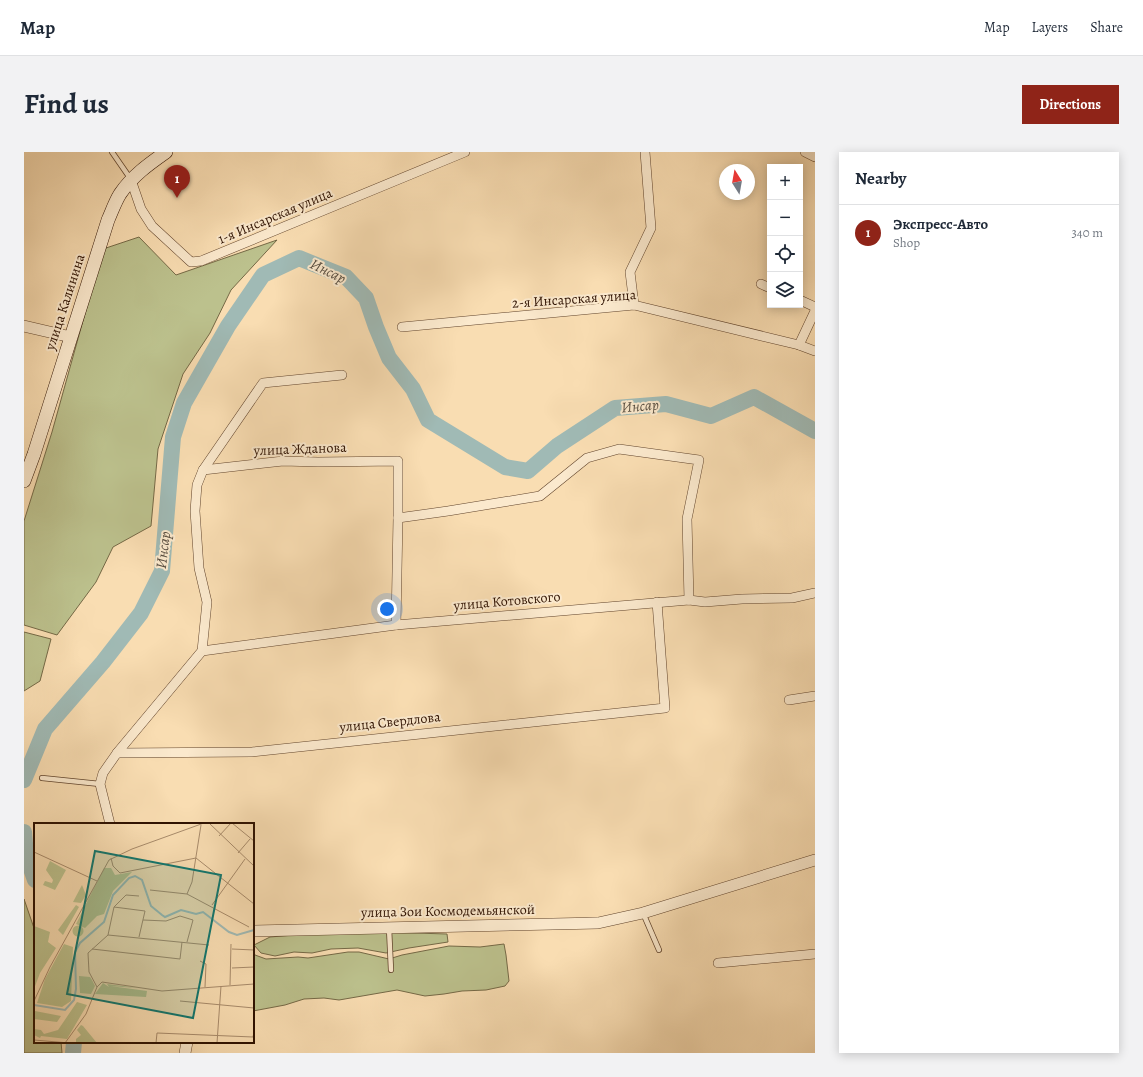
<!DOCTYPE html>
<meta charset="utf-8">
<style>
:root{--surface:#fff;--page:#f2f2f3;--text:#1f2937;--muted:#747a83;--line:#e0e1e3;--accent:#8f2418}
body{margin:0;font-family:Alegreya,serif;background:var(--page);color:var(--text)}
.controls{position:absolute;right:12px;top:12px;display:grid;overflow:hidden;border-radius:0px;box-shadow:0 2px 10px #0003}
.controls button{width:36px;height:36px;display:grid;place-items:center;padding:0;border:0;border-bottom:1px solid var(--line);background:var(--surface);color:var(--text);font:20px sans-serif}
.compass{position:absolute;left:695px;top:12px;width:36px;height:36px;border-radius:50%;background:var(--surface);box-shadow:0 2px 10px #0003;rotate:349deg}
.you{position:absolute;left:363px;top:457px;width:14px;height:14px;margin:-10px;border:3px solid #fff;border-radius:50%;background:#1a73e8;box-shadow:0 0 0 6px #1a73e833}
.badge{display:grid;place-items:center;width:26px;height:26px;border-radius:50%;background:var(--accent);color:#fff;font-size:13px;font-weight:700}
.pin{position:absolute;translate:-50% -33px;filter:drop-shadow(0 1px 2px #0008)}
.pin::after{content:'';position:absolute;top:21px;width:14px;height:12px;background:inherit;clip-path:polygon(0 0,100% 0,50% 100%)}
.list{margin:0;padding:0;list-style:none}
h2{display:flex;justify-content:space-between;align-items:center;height:52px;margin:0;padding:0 16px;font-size:17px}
h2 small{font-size:13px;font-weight:400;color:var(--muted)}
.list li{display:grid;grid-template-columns:26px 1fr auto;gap:12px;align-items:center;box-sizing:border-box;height:56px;padding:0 16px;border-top:1px solid var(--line)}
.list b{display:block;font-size:15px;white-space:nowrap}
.list p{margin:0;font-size:13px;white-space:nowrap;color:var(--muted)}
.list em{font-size:13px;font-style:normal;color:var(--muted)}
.icon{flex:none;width:22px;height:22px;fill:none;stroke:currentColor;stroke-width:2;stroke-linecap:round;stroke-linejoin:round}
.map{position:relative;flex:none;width:791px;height:901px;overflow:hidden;border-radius:0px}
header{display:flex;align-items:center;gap:24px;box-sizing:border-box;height:56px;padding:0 20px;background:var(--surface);border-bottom:1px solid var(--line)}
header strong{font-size:19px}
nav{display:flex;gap:22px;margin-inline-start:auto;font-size:14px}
.intro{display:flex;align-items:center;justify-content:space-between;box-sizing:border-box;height:96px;padding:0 24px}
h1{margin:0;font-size:28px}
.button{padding:10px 18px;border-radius:0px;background:var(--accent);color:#fff;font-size:14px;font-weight:700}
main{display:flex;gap:24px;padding:0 24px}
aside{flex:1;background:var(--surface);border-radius:0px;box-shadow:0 2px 10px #0003}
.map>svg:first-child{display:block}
</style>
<header>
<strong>Map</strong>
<nav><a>Map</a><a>Layers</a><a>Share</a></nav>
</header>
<div class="intro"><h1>Find us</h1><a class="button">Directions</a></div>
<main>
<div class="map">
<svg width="791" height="901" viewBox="0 0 791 901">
<rect width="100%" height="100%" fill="#f9ddb2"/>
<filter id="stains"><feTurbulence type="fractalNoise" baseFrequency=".005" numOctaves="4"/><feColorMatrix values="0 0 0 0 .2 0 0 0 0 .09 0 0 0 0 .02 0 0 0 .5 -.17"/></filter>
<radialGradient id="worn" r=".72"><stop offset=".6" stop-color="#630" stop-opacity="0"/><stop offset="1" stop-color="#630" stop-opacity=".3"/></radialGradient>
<g fill="#bcc18d" stroke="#756946">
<path d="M 115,85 L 152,123 L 253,88 L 207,138 L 186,181 L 159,222 L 134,297 L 127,374 L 89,395 L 72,430 L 33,483 L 0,473 L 0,369 L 28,280 L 79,97 Z"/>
<path d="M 0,480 L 27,487 L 16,529 L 0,539 Z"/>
<path d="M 0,747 L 11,779 L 11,890 L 37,890 L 38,901 L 0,901 Z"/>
<path d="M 358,780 L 423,782 L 424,790 L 385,796 L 362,801 L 334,796 L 307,797 L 288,801 L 270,800 L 251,804 L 237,801 L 230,793 L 246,785 L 282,782 Z"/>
<path d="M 480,792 L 482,803 L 485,829 L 481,834 L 462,838 L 438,839 L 420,842 L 401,844 L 373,838 L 315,848 L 300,846 L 280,847 L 261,853 L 229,859 L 229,800 L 231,803 L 242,807 L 274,805 L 284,806 L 324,800 L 335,800 L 365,807 L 378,803 L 425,794 L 456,795 Z"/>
</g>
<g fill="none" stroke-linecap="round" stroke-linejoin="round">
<g stroke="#a0bab5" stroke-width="16">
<path d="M 0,628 L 21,577 L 79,510 L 117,461 L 138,419 L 149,285 L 160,251 L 204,174 L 239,123 L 275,106 L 322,125 L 342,146 L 352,175 L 365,206 L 389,237 L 404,268 L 481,315 L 504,319 L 533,294 L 591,256 L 642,252 L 687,264 L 730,245 L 791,279"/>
<path d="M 0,680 L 2,703 L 11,728"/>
<path d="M 49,901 L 50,890"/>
</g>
<g stroke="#61442c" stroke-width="6">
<g id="service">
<path d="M 88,0 L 106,26"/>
<path d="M 18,626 L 76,632"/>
<path d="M 619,761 L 635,798"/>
<path d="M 365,776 L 367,818"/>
</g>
</g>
<g stroke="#61442c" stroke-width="10">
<g id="minor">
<path d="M 781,0 L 791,5"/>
<path d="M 107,28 L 117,57 L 128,74 L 167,110 L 177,109 L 441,0"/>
<path d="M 737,132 L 746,136"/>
<path d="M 776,148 L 791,155"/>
<path d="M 610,153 L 606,120 L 627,76 L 621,0"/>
<path d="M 378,175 L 610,153 L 775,193 L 791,199"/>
<path d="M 775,193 L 791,159"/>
<path d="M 179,318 L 259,309 L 294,310 L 374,309 L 374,366 L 372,473"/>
<path d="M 374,366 L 424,359 L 516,344 L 563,306 L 595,297 L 675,308 L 663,367 L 665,448"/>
<path d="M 178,499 L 372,473 L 665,448 L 681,450 L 718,447 L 768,446 L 791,441"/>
<path d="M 765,548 L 791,544"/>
<path d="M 93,601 L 228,600 L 641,556 L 633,450"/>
<path d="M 86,672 L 76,632 L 79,621 L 93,601 L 178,499 L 183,450 L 175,416 L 171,359 L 173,333 L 179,318 L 239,231 L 318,223"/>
<path d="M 694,811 L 791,802"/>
</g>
</g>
<g stroke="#61442c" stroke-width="12">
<g id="tertiary">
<path d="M 0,174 L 47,185"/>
<path d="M 229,779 L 574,771 L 619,761 L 791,708"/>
<path d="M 161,901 L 163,890"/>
</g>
</g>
<g stroke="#2e1100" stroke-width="14">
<path id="secondary" d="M 0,329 L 10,302 L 84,68 C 88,59 91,50 96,42 C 108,24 125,12 142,0"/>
</g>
<use href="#service" stroke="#fbe9cd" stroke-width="4.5"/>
<use href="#minor" stroke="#fbe9cd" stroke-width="9"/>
<use href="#tertiary" stroke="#fbe9cd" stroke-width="11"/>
<use href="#secondary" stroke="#fbe9cd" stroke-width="13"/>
</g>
<g text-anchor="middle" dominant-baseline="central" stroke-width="4" stroke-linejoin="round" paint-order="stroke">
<g font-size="14" fill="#2e1100" stroke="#fbe9cd">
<text transform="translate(251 64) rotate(-23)">1-я Инсарская улица</text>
<text transform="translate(550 147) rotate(-4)">2-я Инсарская улица</text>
<text transform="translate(41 150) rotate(-72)">улица Калинина</text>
<text transform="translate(276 297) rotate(-2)">улица Жданова</text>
<text transform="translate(483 449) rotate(-5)">улица Котовского</text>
<text transform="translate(366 570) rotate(-6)">улица Свердлова</text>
<text transform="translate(424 759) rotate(-1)">улица Зои Космодемьянской</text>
</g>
<g font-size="15" font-style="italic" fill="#564c3f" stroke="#fbe9cd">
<text transform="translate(304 119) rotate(26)">Инсар</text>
<text transform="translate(616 254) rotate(-5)">Инсар</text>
<text transform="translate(139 398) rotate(-83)">Инсар</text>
</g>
</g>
<g transform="translate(10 671)">
<rect width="220" height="220" fill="#f9ddb2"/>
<path d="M 16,38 L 32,47 L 21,67 L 9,62 L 11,58 L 18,60 L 19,57 L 12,47 ZM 70,45 L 77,45 L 81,52 L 98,49 L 79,68 L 70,91 L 63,93 L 51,105 L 42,101 ZM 48,62 L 52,72 L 47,80 L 39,79 ZM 42,82 L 45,84 L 29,112 L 24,107 ZM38.5 108a5.5 5.5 0 1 1 11 0a5.5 5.5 0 1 1-11 0ZM 0,103 L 16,109 L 14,119 L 22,125 L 6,150 L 0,166 ZM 30,121 L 39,124 L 37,178 L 28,184 L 3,180 L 11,156 ZM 45,153 L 56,154 L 58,157 L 61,163 L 57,171 L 46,170 ZM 69,160 L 75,164 L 73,161 L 104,165 L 76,163 L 113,168 L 112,174 L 61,171 ZM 43,179 L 53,182 L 33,216 L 7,213 L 6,215 L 0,212 L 0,206 L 7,207 L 10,211 L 24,207 ZM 1,188 L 27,193 L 23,199 L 0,196 ZM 47,202 L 49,203 L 63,220 L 42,219 L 42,216 L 47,212 L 43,207 Z" fill="#bcc18d"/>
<path fill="none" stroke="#a0bab5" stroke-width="2" d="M 0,182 L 31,187 L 40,177 L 42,166 L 41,129 L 46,120 L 70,99 L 79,72 L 95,55 L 101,53 L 108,57 L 117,83 L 128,92 L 131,94 L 147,87 L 162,91 L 169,89 L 195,109 L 203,112 L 220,107"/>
<path fill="none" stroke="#a88b6b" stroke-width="1" d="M 175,0 L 220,43M 198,0 L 220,18M 185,13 L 197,0M 0,29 L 63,58M 204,30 L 216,16M 77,35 L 79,43 L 86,50 L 162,35 L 220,81M 116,67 L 153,71 L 215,104M 153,71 L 158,59 L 167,2M 178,82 L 211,36M 80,84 L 111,88 L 105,114M 109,97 L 132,98 L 146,93 L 159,97 L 153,119M 74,112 L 175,122M 58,126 L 146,136 L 148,119M 198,126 L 220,127M 166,138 L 172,141 L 171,164M 198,145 L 220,144M 196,162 L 197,121M 63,164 L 55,149 L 54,130 L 74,112 L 80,84 L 92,72 L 105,73M 0,178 L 16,144 L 75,37 L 98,26 L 170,0M 146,178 L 220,185M 0,217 L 35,220M 31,220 L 52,191 L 63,164 L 68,159 L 128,168 L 220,161M 122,220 L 123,210 L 219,214 L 220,209M 183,220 L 187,163"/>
<path fill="#0f766e" fill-opacity="0.15" stroke="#0f766e" stroke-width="2" d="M 61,28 L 187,52 L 159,195 L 33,171 Z"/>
<rect width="220" height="220" fill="none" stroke="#2e1100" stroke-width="2"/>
</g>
<rect width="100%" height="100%" filter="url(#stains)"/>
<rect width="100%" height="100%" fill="url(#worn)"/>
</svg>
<div class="controls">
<button>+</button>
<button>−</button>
<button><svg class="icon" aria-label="locate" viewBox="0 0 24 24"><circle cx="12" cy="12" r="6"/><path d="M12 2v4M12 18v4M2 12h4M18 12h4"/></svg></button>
<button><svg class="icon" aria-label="layers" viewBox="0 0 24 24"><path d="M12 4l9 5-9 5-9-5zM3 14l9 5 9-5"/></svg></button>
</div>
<svg class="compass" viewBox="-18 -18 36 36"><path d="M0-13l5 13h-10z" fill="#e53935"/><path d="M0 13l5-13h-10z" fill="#747a83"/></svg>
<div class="you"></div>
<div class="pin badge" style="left:153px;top:46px">1</div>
</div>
<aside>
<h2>Nearby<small></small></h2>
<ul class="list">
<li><span class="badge">1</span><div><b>Экспресс-Авто</b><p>Shop</p></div><em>340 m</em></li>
</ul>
</aside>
</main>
